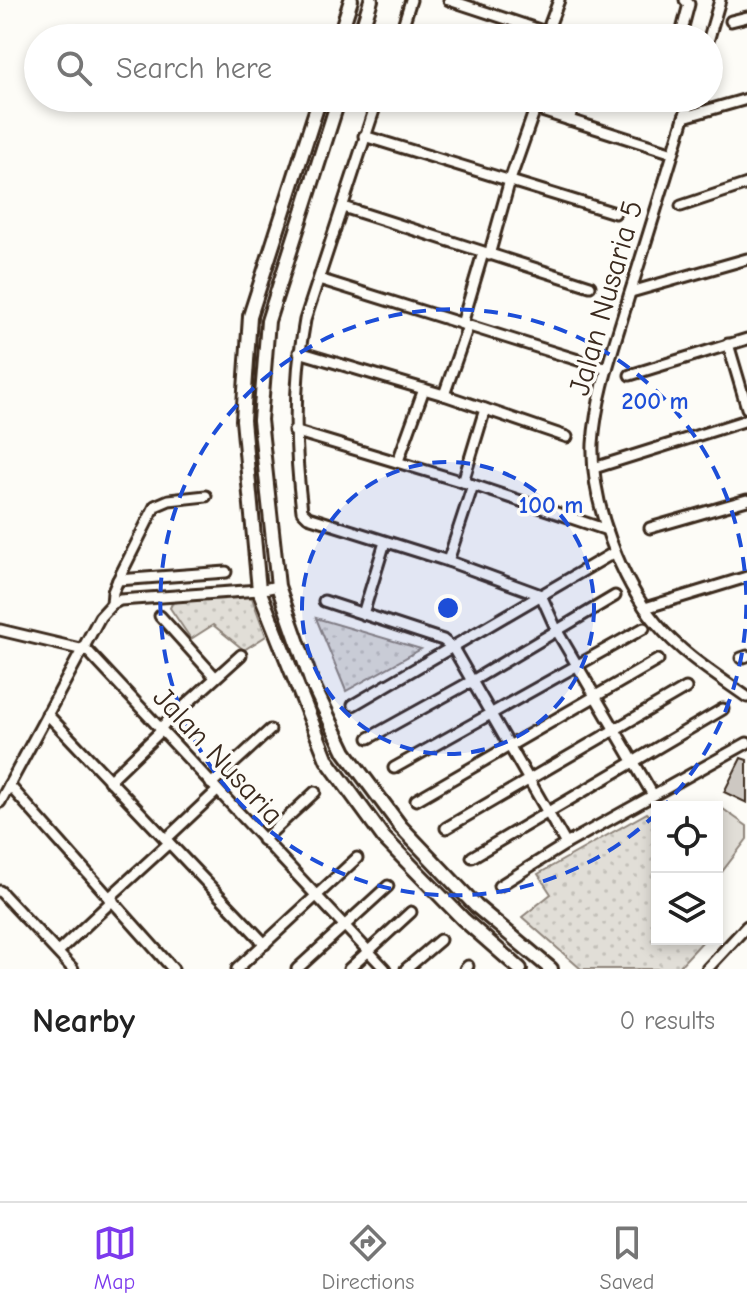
<!DOCTYPE html>
<style>
:root{--surface:#fff;--page:#f2f2f2;--text:#222;--muted:#767676;--line:#e0e0e0;--accent:#7c3aed}
body{margin:0;font-family:"Comic Neue",sans-serif;background:var(--page);color:var(--text)}
.controls{position:absolute;right:24px;bottom:24px;display:grid;overflow:hidden;border-radius:0px;box-shadow:0 4px 12px #0003}
.controls button{width:72px;height:72px;display:grid;place-items:center;padding:0;border:0;border-bottom:2px solid var(--line);background:var(--surface);color:var(--text);font:40px sans-serif}
.list{margin:0;padding:0;list-style:none}
h2{display:flex;justify-content:space-between;align-items:center;height:104px;margin:0;padding:0 32px;font-size:34px}
h2 small{font-size:26px;font-weight:400;color:var(--muted)}
.icon{flex:none;width:44px;height:44px;fill:none;stroke:currentColor;stroke-width:2;stroke-linecap:round;stroke-linejoin:round}
.map{position:relative;flex:none;width:747px;height:969px;overflow:hidden}
.search{position:absolute;background:var(--surface);box-shadow:0 4px 12px #0003;left:24px;right:24px;top:24px;height:88px;display:flex;align-items:center;gap:20px;box-sizing:border-box;padding:0 28px;border-radius:44px;color:var(--muted);font-size:30px}
.sheet{height:232px;background:var(--surface)}
nav{display:flex;justify-content:space-around;align-items:center;box-sizing:border-box;height:112px;border-top:2px solid var(--line);background:var(--surface);font-size:22px;color:var(--muted)}
nav a{display:grid;justify-items:center;gap:4px}
nav .on{color:var(--accent)}
.map>svg:first-child{display:block}
</style>
<div class="map">
<svg width="747" height="969" viewBox="0 0 747 969">
<defs>
<pattern id="grass-dots" width="8" height="8" patternUnits="userSpaceOnUse" patternTransform="scale(2)"><rect width="8" height="8" fill="#e1ded7"/><path d="M2 2h.1M6 6h.1" fill="none" stroke="#c2bfb8" stroke-width="1.8" stroke-linecap="round"/></pattern>
</defs>
<rect width="100%" height="100%" fill="#fdfcf7"/>
<filter id="ink" filterUnits="userSpaceOnUse"><feTurbulence type="fractalNoise" baseFrequency=".0125" numOctaves="2"/><feDisplacementMap in="SourceGraphic" scale="16" xChannelSelector="R" yChannelSelector="G"/><feConvolveMatrix kernelMatrix="1 2 1 2 8 2 1 2 1" color-interpolation-filters="sRGB"/></filter>
<g filter="url(#ink)">
<g fill="url(#grass-dots)" stroke="#8e847a" stroke-width="2">
<path d="M 244,596 L 252,598 L 266,636 L 244,650 L 213,625 L 191,639 L 170,608 L 173,601 Z"/>
<path d="M 316,618 L 421,649 L 346,691 Z"/>
<path d="M 647,813 L 657,823 L 657,939 L 705,939 L 677,969 L 581,969 L 522,917 L 551,894 L 538,874 Z"/>
</g>
<path fill="#e1ded7" stroke="#8e847a" stroke-width="2" d="M 716,804 L 747,826 L 747,839 L 718,877 L 717,807 L 714,807 Z"/>
<path fill="#cdc8c2" stroke="#3b2a1e" stroke-width="2" d="M 741,758 L 747,760 L 747,803 L 724,792 Z"/>
<g fill="none" stroke-linecap="round" stroke-linejoin="round">
<g stroke="#3b2a1e" stroke-width="15">
<g id="minor">
<path d="M 449,0 L 564,38"/>
<path d="M 731,21 L 747,17"/>
<path d="M 547,32 L 559,0"/>
<path d="M 399,38 L 411,0"/>
<path d="M 519,38 L 524,25"/>
<path d="M 680,38 L 689,4 L 685,0"/>
<path d="M 709,38 L 720,0"/>
<path d="M 378,98 L 305,320 C 293,383 294,446 302,511 L 308,517 L 448,561 L 541,595 L 557,631 L 653,795"/>
<path d="M 501,98 L 673,153"/>
<path d="M 690,98 C 670,164 650,230 629,296 C 615,344 596,394 593,444 C 591,503 620,580 657,624 C 682,654 716,675 747,697"/>
<path d="M 684,117 L 747,99"/>
<path d="M 569,120 L 576,98"/>
<path d="M 364,136 L 615,213"/>
<path d="M 681,206 L 747,184"/>
<path d="M 343,207 L 590,286"/>
<path d="M 489,255 L 510,180 L 535,109"/>
<path d="M 319,279 L 607,369"/>
<path d="M 631,292 L 747,259"/>
<path d="M 462,324 L 483,253"/>
<path d="M 728,344 L 747,408"/>
<path d="M 299,352 L 444,395 L 567,437"/>
<path d="M 630,375 L 747,339"/>
<path d="M 444,395 L 468,326"/>
<path d="M 294,431 L 473,485 L 607,530"/>
<path d="M 398,461 L 424,389"/>
<path d="M 594,468 L 747,420"/>
<path d="M 463,482 L 485,409"/>
<path d="M 650,528 L 747,500"/>
<path d="M 448,561 L 473,485"/>
<path d="M 118,580 L 226,572"/>
<path d="M 324,601 L 443,640 L 453,648 L 566,844"/>
<path d="M 112,604 L 113,592 L 118,580 L 155,506 L 169,500 L 206,496"/>
<path d="M 645,608 L 747,577"/>
<path d="M 363,614 L 385,542"/>
<path d="M 160,616 L 215,677"/>
<path d="M 0,630 L 84,650"/>
<path d="M 85,648 L 385,969"/>
<path d="M 741,658 L 747,656"/>
<path d="M 353,705 L 615,552"/>
<path d="M 47,714 L 265,944"/>
<path d="M 160,728 L 241,655"/>
<path d="M 369,738 L 472,681 L 615,596"/>
<path d="M 394,768 L 644,628"/>
<path d="M 109,781 L 162,730"/>
<path d="M 211,784 L 270,730"/>
<path d="M 9,785 L 173,969"/>
<path d="M 416,800 L 658,660"/>
<path d="M 0,802 L 100,617 L 112,604 L 120,600 L 259,590 L 278,586"/>
<path d="M 446,828 L 686,688"/>
<path d="M 166,839 L 217,791"/>
<path d="M 263,840 L 315,792"/>
<path d="M 472,857 L 723,709"/>
<path d="M 499,886 L 566,844 L 747,743"/>
<path d="M 0,891 L 73,969"/>
<path d="M 110,897 L 169,843"/>
<path d="M 58,952 L 113,900"/>
<path d="M 237,969 L 357,858"/>
<path d="M 297,969 L 388,886"/>
<path d="M 349,969 L 411,912"/>
<path d="M 406,969 L 440,940"/>
<path d="M 465,969 L 468,966"/>
<path d="M 707,969 L 747,926"/>
</g>
</g>
<g stroke="#3b2a1e" stroke-width="18">
<g id="major">
<path d="M 339,38 L 351,0"/>
<path d="M 359,38 L 371,0"/>
<path d="M 320,98 L 250,316 L 243,420 L 259,590 L 327,760 L 384,838 L 463,919 L 520,969"/>
<path d="M 339,98 L 268,321 L 260,420 L 278,586 L 312,683 L 345,752 L 401,827 L 476,906 L 551,969"/>
</g>
</g>
<use href="#minor" stroke="#fdfcf7" stroke-width="9"/>
<use href="#major" stroke="#fdfcf7" stroke-width="12"/>
</g>
</g>
<circle cx="448" cy="608" r="146" fill="#1d4ed8" fill-opacity=".12"/>
<g fill="none" stroke="#1d4ed8" stroke-width="4" stroke-dasharray="14 10">
<circle cx="448" cy="608" r="146"/>
<path d="M657 813A293 293 0 1 1 664 806"/>
</g>
<g text-anchor="middle" dominant-baseline="central" stroke-width="7" stroke-linejoin="round" paint-order="stroke">
<g font-size="30" fill="#3b2a1e" stroke="#fdfcf7">
<text transform="translate(606 298) rotate(-74)">Jalan Nusaria 5</text>
<text transform="translate(218 756) rotate(47)">Jalan Nusaria</text>
</g>
</g>
<circle cx="448" cy="608" r="12" fill="#1d4ed8" stroke="#fdfcf7" stroke-width="4"/>
<g font-size="24" text-anchor="middle" font-weight="bold" fill="#1d4ed8" stroke="#fdfcf7" stroke-width="7" stroke-linejoin="round" paint-order="stroke">
<text x="655" y="409">200 m</text>
<text x="551" y="513">100 m</text>
</g>
</svg>
<div class="controls">
<button><svg class="icon" aria-label="locate" viewBox="0 0 24 24"><circle cx="12" cy="12" r="6"/><path d="M12 2v4M12 18v4M2 12h4M18 12h4"/></svg></button>
<button><svg class="icon" aria-label="layers" viewBox="0 0 24 24"><path d="M12 4l9 5-9 5-9-5zM3 14l9 5 9-5"/></svg></button>
</div>
<div class="search"><svg class="icon" aria-label="search" viewBox="0 0 24 24"><circle cx="10" cy="10" r="6"/><path d="M15 15l6 6"/></svg>Search here</div>
</div>
<section class="sheet">
<h2>Nearby<small>0 results</small></h2>
<ul class="list">
</ul>
</section>
<nav>
<a class="on"><svg class="icon" aria-label="map" viewBox="0 0 24 24"><path d="M3 6l6-2 6 2 6-2v14l-6 2-6-2-6 2zM9 4v14M15 6v14"/></svg>Map</a>
<a><svg class="icon" aria-label="directions" viewBox="0 0 24 24"><path d="M12 3l9 9-9 9-9-9zM9 14v-3h6M13 9l2 2-2 2"/></svg>Directions</a>
<a><svg class="icon" aria-label="saved" viewBox="0 0 24 24"><path d="M7 4h10v16l-5-4-5 4z"/></svg>Saved</a>
</nav>
